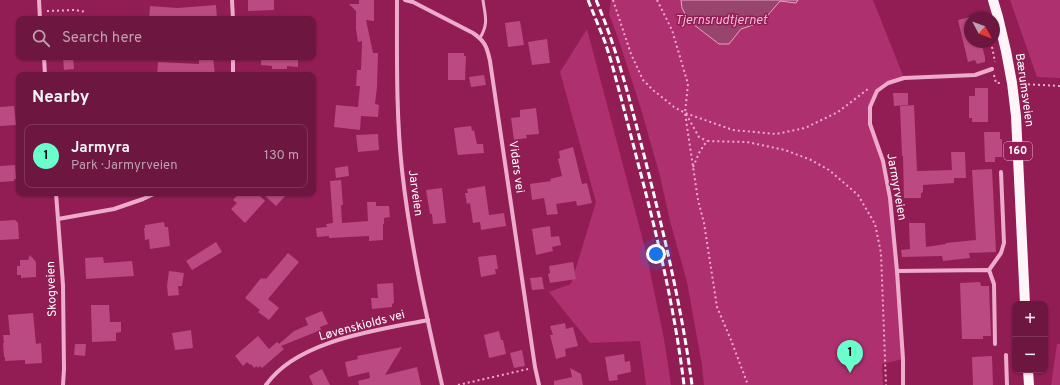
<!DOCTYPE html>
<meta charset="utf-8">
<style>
:root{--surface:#6d163f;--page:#721f46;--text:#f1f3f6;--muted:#bf9fb0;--line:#7f3559;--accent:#6bfecd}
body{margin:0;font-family:Overpass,sans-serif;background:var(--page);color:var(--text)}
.controls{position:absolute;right:12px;bottom:12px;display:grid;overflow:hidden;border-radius:8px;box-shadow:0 1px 3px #0004}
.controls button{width:36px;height:36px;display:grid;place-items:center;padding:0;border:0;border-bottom:1px solid var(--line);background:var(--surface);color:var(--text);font:20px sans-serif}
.compass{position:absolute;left:964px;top:12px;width:36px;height:36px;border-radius:50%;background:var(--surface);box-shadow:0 1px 3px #0004;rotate:131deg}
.you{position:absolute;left:656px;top:254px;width:14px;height:14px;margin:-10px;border:3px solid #fff;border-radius:50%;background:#1a73e8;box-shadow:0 0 0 6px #1a73e833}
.badge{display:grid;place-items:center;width:26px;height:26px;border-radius:50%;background:var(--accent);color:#111;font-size:13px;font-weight:700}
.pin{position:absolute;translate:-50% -33px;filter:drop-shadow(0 1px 2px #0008)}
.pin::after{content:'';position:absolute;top:21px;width:14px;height:12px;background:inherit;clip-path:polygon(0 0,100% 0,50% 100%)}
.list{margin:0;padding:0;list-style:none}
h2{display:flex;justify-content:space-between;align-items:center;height:52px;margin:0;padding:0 16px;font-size:17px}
h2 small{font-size:13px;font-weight:400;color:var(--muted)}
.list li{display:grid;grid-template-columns:26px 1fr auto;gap:12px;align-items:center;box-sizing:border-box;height:64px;margin:0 8px 8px;padding:0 8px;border:1px solid var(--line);border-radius:8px}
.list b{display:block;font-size:15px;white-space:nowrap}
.list p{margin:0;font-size:13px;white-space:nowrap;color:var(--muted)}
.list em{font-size:13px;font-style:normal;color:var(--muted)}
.icon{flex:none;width:22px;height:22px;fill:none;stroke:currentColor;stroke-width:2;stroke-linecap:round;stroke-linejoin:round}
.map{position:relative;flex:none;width:1060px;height:385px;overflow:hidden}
.search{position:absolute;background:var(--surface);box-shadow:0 1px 3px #0004;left:16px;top:16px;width:300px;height:44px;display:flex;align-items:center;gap:10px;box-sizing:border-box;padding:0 14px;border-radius:8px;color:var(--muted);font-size:15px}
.panel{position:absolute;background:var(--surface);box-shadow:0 1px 3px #0004;left:16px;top:72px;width:300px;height:124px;border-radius:8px}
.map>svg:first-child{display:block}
</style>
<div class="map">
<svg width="1060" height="385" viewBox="0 0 1060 385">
<rect width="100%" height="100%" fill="#911d54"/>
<g fill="#af306f">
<path d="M 611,0 L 681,0 L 682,8 L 689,21 L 719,44 L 729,44 L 741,28 L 762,22 L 780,1 L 796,3 L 798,0 L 873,0 L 904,78 L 877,91 L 870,107 L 870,124 L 883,161 L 890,198 L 903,359 L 882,364 L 883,385 L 704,385 L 702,365 L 687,282 L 670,221 L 660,176 L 641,109 L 618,38 L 609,14 Z"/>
<path d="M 1010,0 L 1060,0 L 1060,78 L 1037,77 Z"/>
<path d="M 587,29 L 646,252 L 664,339 L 671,385 L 646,385 L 640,341 L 590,343 L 549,292 L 571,284 L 596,202 L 560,72 Z"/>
<path d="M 1057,344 L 1060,344 L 1060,385 L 1051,385 Z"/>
</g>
<path fill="#97456d" stroke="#f0a0c8" d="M 681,0 L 798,0 L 796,3 L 780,1 L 762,22 L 741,29 L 729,44 L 719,44 L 689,21 L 682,8 Z"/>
<g fill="#ba4a81">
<path d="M 248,0 L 274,0 L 274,10 L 248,11 Z"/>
<path d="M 359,0 L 374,0 L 374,21 L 366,20 L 373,53 L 378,53 L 377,87 L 375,104 L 379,105 L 378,117 L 361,116 L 360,130 L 334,127 L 336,105 L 358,107 L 360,86 L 356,86 L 357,70 L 361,70 L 362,41 L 358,42 L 356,29 L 356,11 L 349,4 L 359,4 Z"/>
<path d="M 216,5 L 217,19 L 149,19 L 150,6 L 177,8 Z"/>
<path d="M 970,17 L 970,42 L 981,42 L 985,57 L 985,62 L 977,64 L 975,60 L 968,62 L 958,20 Z"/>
<path d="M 520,21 L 524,45 L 508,47 L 505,23 Z"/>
<path d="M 547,39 L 550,63 L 532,65 L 528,42 Z"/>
<path d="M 448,53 L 464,53 L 464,56 L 466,56 L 465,80 L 448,80 Z"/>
<path d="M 63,57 L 73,57 L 74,69 L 64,70 Z"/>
<path d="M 199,57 L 213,57 L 215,75 L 157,75 L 158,62 L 199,64 Z"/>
<path d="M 261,57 L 298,57 L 298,67 L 287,66 L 287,69 L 272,69 L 272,66 L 261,65 Z"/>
<path d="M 484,75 L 486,85 L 471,87 L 469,77 Z"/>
<path d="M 975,88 L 988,88 L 988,122 L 972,122 L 972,118 L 969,118 L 969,96 L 975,96 Z"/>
<path d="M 893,93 L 908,93 L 908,105 L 894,106 Z"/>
<path d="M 914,105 L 917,171 L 952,170 L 951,152 L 965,152 L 966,178 L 954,178 L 954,183 L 923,185 L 923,192 L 921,193 L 921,198 L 904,198 L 903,156 L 902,156 L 900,106 Z"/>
<path d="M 14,106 L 16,125 L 0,126 L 0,107 Z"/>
<path d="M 536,108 L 539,134 L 526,135 L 527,138 L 514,140 L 511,118 L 520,117 L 520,110 Z"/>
<path d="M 471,126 L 472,131 L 474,130 L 477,144 L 483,144 L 484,153 L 458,155 L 457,151 L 454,128 Z"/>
<path d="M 984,132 L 1000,132 L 1000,139 L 1002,139 L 1002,157 L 995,157 L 995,162 L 985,162 Z"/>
<path d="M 378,134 L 379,150 L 358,152 L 356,135 Z"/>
<path d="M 573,147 L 582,184 L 587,183 L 592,203 L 577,206 L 576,201 L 556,204 L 558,214 L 547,215 L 544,198 L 532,200 L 530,184 L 551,181 L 550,179 L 562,176 L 558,159 L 560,158 L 559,151 Z"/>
<path d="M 15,165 L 16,179 L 14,179 L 14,181 L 0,182 L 0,166 Z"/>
<path d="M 348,166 L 349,176 L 336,178 L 335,168 Z"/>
<path d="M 992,169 L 996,252 L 969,253 L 970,258 L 943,261 L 942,256 L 902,257 L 901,250 L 910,249 L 909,223 L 925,223 L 926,247 L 946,244 L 946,243 L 976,240 L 972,170 Z"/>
<path d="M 341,180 L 343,205 L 341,205 L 342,223 L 368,221 L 367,202 L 376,202 L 376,206 L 389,206 L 390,217 L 384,218 L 384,224 L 383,224 L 383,240 L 369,241 L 369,236 L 329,238 L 329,236 L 317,237 L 316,228 L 327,227 L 326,224 L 333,223 L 330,181 Z"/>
<path d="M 485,186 L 489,215 L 504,213 L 506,226 L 481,230 L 480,222 L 473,223 L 470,203 L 467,204 L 465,193 L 468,193 L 467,189 Z"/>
<path d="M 442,188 L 446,223 L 433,224 L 432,214 L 430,214 L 426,190 Z"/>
<path d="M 239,193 L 257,193 L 265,201 L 245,223 L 231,209 L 237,203 L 233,200 Z"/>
<path d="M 262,193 L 288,193 L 276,206 Z"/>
<path d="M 15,220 L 18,223 L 19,239 L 0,240 L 0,221 Z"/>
<path d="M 164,222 L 165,227 L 168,227 L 170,246 L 150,249 L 149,239 L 145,240 L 144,228 L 145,228 L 145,225 Z"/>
<path d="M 550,226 L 551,237 L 559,236 L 561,245 L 552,247 L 553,251 L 536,255 L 532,229 Z"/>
<path d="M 216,242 L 222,252 L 192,270 L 186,261 Z"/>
<path d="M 288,253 L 299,262 L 268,299 L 279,308 L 269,320 L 258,312 L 260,310 L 245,298 L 261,278 L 263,279 L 264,278 L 266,279 Z"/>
<path d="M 30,255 L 36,262 L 36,277 L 21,278 L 21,275 L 17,275 L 17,266 L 20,266 L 20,260 L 28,260 Z"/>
<path d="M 493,255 L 496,255 L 498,269 L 495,269 L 496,274 L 481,277 L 478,257 Z"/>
<path d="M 103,257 L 104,263 L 132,261 L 134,276 L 86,279 L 85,258 Z"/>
<path d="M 573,262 L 576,279 L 550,283 L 548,274 L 550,273 L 549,266 Z"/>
<path d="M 169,271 L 184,273 L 182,286 L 178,286 L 179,295 L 168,296 L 167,286 Z"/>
<path d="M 542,277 L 544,289 L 532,290 L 530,278 Z"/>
<path d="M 980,282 L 981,286 L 989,286 L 991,336 L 983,336 L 983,339 L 962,339 L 960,283 Z"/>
<path d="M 393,283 L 394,303 L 392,304 L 392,307 L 372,309 L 371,298 L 378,298 L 377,284 Z"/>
<path d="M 91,305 L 109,305 L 110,322 L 121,322 L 121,332 L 116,333 L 116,341 L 92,342 Z"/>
<path d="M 322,311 L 328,324 L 320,327 L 321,330 L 281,346 L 284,349 L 262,368 L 260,366 L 258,368 L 257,366 L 254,368 L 251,364 L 250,365 L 247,362 L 243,366 L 235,356 L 258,336 L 269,349 L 277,342 L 279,344 L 294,331 L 308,325 L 305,318 Z"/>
<path d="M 33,313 L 36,344 L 41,343 L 42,363 L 25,364 L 25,360 L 5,361 L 5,357 L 4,357 L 3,343 L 4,343 L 3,335 L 10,335 L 8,315 Z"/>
<path d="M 565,323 L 566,329 L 573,327 L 578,346 L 565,349 L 566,356 L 556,359 L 550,335 L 553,335 L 550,326 Z"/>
<path d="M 191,330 L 193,348 L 175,350 L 172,333 Z"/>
<path d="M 499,331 L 501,340 L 503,340 L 506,354 L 489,358 L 484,335 Z"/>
<path d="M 75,344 L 86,344 L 85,356 L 74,355 Z"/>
<path d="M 402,347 L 385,375 L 417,367 L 421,385 L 359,385 L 358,381 L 370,378 L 369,372 L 348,377 L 345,362 L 358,359 L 357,356 Z"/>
<path d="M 522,350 L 525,366 L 514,368 L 510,353 Z"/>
<path d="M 624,354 L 625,362 L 630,361 L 631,372 L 617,375 L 618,380 L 609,381 L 605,357 Z"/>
<path d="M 992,356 L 993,385 L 973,385 L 972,357 Z"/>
<path d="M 570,368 L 581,374 L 583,385 L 554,385 L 554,381 L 572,377 Z"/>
<path d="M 322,369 L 330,385 L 313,385 L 309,376 Z"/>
</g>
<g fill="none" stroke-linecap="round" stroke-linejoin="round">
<g stroke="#eeaccd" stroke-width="2" stroke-dasharray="2 3" stroke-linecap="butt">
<path d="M 613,0 L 631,54 L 643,80 L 653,90 L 674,107 L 685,113 L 733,130 L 776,134 L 805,128 L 838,112 L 868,89 L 869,90"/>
<path d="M 657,0 L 672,30 L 688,84 L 685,113 L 698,200 L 704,223 L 717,307 L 731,340 L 748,385"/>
<path d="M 47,11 L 75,10 L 86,12"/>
<path d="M 991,42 L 995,62"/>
<path d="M 994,75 L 996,83 L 1002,83"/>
<path d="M 1023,84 L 1060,86"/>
<path d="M 686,114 L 699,137 L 707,141"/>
<path d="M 693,167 L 700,151 L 707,141 L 747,142 L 785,150 L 811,160 L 829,170 L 858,195 L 875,224 L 881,253 L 886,385"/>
<path d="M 1014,307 L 1015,324"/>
<path d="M 458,385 L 528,369"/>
</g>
<path stroke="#eeaccd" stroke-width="3" d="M 480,38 C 489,23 485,16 483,0"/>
<g stroke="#eeaccd" stroke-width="4">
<path d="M 39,0 L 40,19"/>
<path d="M 232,0 L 233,19"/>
<path d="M 397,0 C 397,57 396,114 402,170 C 410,243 426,314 442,385"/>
<path d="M 405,0 L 413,2 L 473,33 C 485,41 487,47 490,61 L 535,367 L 539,385"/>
<path d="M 44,57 L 45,75"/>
<path d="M 233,75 L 233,57"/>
<path d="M 56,193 L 63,285 L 64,369 L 63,385"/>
<path d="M 58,219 L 114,209 L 143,199 L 156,193"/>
<path d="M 989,270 L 1001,253 L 1004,243 L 1001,172"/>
<path d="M 897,271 L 989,270 L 994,284 L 995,344"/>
<path d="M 1006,355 L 1007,385"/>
<path d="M 266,385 C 297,340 378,330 428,320"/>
<path d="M 903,385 L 903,359 L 897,271 L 890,198 L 883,161 L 870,124 L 870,107 L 877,91 L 888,83 L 904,78 L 975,75 L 992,69"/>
</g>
<g stroke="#fff4f8" stroke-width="10">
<path d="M 993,0 L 998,17 L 1006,51 L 1012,83 L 1016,116 L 1025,304"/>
<path d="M 1028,370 L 1029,385"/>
</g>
<g stroke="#fff" stroke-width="3" stroke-dasharray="7 3" stroke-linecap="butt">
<path d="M 588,0 L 605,42 L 611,61 C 621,97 630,132 639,167 C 658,239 675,311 684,385"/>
<path d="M 596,0 C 618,51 631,105 645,159 C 664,234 682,309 692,385"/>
</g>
</g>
<g text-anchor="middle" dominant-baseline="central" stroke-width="3" stroke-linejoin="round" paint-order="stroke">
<rect fill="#911d54" stroke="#debbcc" stroke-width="1" x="1004" y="142" width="28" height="18" rx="3"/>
<g font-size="11" font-weight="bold" fill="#fff">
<text x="1018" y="151">160</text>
</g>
<g font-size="12" fill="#fff" stroke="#911d54">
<text transform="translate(1024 90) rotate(82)">Bærumsveien</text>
<text transform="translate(516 167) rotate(82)">Vidars vei</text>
<text transform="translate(896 187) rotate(80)">Jarmyrveien</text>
<text transform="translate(415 193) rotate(82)">Jarveien</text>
<text transform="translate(52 289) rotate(-92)">Skogveien</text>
<text transform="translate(362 326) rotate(-15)">Løvenskiolds vei</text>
</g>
<g font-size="13" font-style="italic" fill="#f5b9d7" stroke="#911d54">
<text x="721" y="21">Tjernsrudtjernet</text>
</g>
</g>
</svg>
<div class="controls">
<button>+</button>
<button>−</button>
</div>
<svg class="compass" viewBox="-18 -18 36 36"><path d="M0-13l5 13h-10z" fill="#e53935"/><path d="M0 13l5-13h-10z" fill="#bf9fb0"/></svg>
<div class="you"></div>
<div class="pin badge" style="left:850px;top:373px">1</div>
<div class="search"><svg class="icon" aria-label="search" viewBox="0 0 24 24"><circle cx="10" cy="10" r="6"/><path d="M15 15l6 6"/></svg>Search here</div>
<section class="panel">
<h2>Nearby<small></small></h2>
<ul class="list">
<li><span class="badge">1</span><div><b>Jarmyra</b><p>Park · Jarmyrveien</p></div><em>130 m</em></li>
</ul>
</section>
</div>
